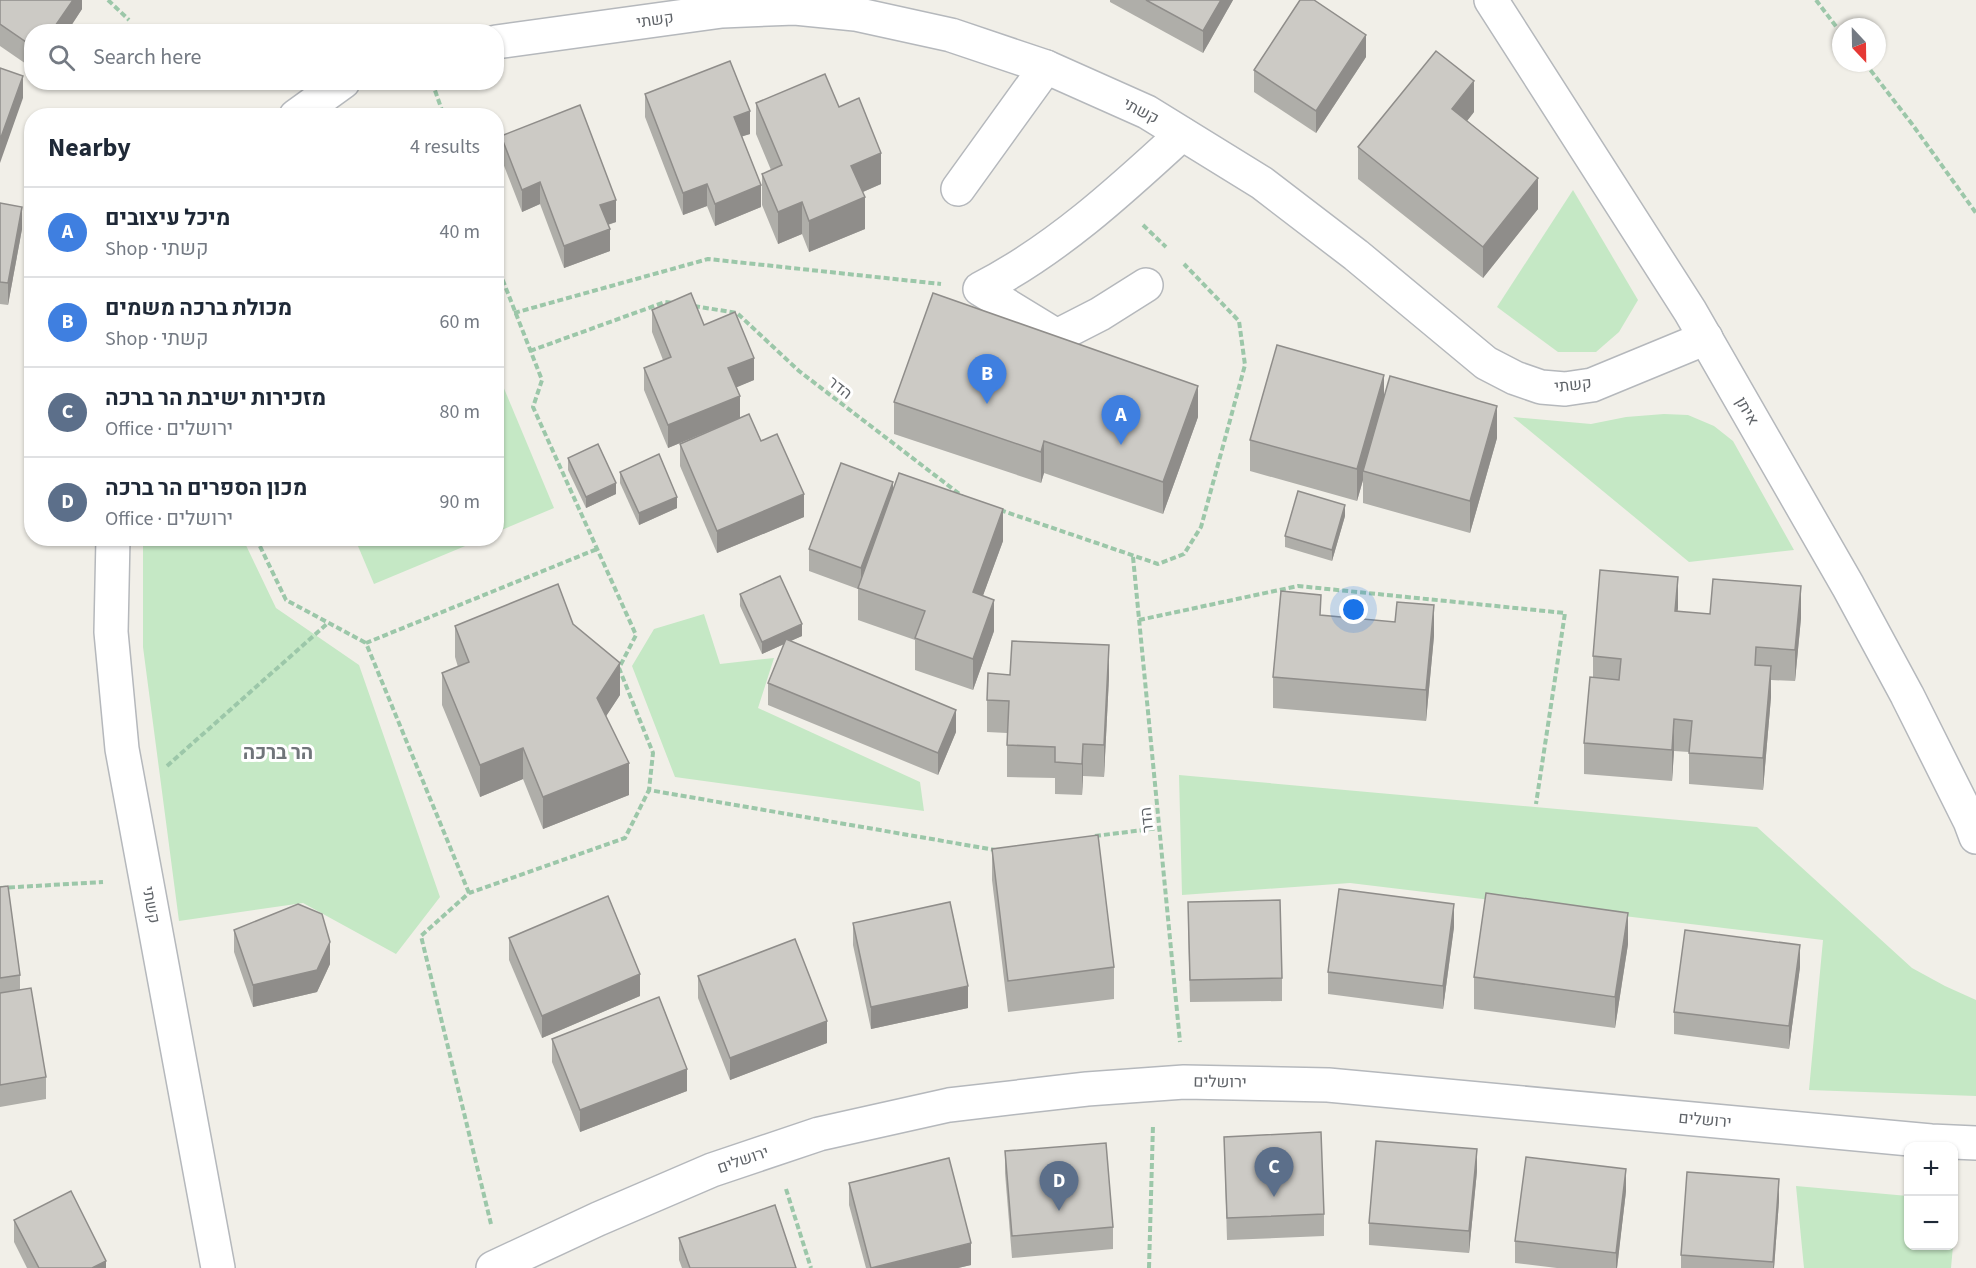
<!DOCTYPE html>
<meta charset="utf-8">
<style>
:root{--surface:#fff;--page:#f6f6f7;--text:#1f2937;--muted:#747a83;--line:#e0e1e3;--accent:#ea4335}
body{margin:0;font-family:"Source Sans 3",Heebo,sans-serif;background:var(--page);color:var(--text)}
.controls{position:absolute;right:18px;bottom:18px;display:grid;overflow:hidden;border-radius:12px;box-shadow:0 2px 4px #0004}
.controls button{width:54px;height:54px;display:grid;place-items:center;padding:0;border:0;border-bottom:2px solid var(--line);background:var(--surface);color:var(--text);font:30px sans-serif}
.compass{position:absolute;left:1832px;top:18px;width:54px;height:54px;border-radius:50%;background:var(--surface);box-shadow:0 2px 4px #0004;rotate:158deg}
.you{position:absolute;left:1354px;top:610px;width:21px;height:21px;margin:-15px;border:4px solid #fff;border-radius:50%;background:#1a73e8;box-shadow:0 0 0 9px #1a73e833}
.badge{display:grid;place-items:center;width:39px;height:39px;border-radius:50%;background:var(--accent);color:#fff;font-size:20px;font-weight:700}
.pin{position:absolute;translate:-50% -50px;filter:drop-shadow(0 2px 3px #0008)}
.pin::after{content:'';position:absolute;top:32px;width:21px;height:18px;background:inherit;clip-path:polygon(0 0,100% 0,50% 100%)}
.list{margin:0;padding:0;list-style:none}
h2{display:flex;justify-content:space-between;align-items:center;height:78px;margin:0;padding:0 24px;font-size:26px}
h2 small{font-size:20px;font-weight:400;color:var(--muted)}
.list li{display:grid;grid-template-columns:39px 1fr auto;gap:18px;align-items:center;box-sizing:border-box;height:90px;padding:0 24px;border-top:2px solid var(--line)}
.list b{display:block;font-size:22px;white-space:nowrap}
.list p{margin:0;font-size:20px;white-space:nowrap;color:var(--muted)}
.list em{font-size:20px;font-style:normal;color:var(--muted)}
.icon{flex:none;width:33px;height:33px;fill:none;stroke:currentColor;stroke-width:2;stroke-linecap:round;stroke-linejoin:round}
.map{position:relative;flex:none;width:1976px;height:1268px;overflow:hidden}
.search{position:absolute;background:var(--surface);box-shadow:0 2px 4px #0004;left:24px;top:24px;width:480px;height:66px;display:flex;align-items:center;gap:15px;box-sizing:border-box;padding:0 21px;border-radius:24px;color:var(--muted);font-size:22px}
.panel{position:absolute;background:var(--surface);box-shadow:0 2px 4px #0004;left:24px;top:108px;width:480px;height:438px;border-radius:24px}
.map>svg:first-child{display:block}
</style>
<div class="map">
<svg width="1976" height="1268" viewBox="0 0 1976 1268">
<rect width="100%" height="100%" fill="#f1efe8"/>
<g fill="#c5e8c5">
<path d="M 1573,190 L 1638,300 L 1619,332 L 1596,352 L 1558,352 L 1497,307 Z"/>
<path d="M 503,386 L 554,508 L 497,532 L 496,389 Z"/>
<path d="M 1664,414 L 1688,415 L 1714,426 L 1733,441 L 1794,550 L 1689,562 L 1513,417 L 1591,424 L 1626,417 Z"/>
<path d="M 155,539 L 243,539 L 276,608 L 359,665 L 440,897 L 396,954 L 303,903 L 179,921 L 143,647 L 143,542 Z"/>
<path d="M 355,539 L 482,539 L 374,584 Z"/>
<path d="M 704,614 L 720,664 L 774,658 L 758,708 L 920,782 L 924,811 L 675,777 L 632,666 L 654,629 Z"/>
<path d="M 1179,775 L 1757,827 L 1912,968 L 1945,986 L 1976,1000 L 1976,1096 L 1809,1090 L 1823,940 L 1350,883 L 1182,895 Z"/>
<path d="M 1796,1186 L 1908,1196 L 1908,1246 L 1953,1246 L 1951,1268 L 1804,1268 Z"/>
</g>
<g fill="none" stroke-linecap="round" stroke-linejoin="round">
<g stroke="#b5b8bc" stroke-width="36">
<g id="minor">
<path d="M 1491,0 L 1690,311 L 1848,586 L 1907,695 L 1970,821 L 1976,837"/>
<path d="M 496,42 L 722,11 L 795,8 L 855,14 L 951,35 L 1046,67 L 1147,112 L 1262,183 L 1356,255 L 1486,363 L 1515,378 L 1541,387 L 1565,389 L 1592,385 L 1706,338"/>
<path d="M 296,116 L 343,82"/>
<path d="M 958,189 L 1046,67"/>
<path d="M 1146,285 L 1100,314 L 1057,336 L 980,289 C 1056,250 1120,191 1182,134"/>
<path d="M 113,538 L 111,632 L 122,749 L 218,1268"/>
<path d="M 493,1268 L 598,1219 L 712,1170 L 819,1134 L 949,1105 L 1087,1089 L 1184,1082 L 1328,1085 L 1931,1141 L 1976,1143"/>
</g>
</g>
<g stroke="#9cc7a9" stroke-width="4" stroke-dasharray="6 3" stroke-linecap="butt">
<path d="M 108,0 L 129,20"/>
<path d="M 1816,0 L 1841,33"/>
<path d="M 1865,63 L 1912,124 L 1976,213"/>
<path d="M 432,82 L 444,116"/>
<path d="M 1143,225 L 1166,247"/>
<path d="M 496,263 L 542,380 L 533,407 L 636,635 L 619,668 L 653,753 L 649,790"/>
<path d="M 694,306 L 737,313 L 799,371 L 962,496"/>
<path d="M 514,313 L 708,259 L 941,284"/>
<path d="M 530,351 L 665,302 L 675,303"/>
<path d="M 1000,510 L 1158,564 L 1184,554 L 1201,527 L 1245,365 L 1239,321 L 1184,264"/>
<path d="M 256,538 L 286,600 L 366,643"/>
<path d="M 1133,557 L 1180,1042"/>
<path d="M 1139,620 L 1298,586 L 1565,613 L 1536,804"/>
<path d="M 167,766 L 328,623"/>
<path d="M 1095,836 L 1159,828"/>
<path d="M 0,888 L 103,882"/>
<path d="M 469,893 L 366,643 L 597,549"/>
<path d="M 786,1189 L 811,1268"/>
<path d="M 491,1224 L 421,936 L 469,893 L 625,838 L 649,790 L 995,850"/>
<path d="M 1149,1268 L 1153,1125"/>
</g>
<use href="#minor" stroke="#fff" stroke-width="33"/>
</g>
<g fill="#afaea9">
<path d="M 0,0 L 82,0 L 82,9 L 67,32 L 32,32 L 32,68 L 0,46 Z"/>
<path d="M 1110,0 L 1233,0 L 1203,53 L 1110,2 Z"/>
<path d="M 1366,57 L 1316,133 L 1254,92 L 1254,70 Z"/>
<path d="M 645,94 L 750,134 L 742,136 L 761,207 L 715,226 L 707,206 L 683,215 L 645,117 Z"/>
<path d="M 756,103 L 839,107 L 881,184 L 863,192 L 865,229 L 809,252 L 802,234 L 778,244 L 762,205 L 762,174 L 771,170 L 756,134 Z"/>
<path d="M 1474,112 L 1467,121 L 1538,209 L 1483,278 L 1358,179 L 1358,147 Z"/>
<path d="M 501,136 L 616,222 L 608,225 L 610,251 L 564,268 L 540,204 L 522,212 L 501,158 Z"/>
<path d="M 0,203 L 22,229 L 8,305 L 0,304 Z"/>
<path d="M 652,310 L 704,325 L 754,380 L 736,387 L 740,418 L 668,448 L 644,390 L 644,368 L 663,360 L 652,332 Z"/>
<path d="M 1384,396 L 1497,438 L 1470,533 L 1363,503 L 1363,480 L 1357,501 L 1250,471 L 1250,440 Z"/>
<path d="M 894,402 L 1198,417 L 1163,514 L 1044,473 L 1041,483 L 894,434 Z"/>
<path d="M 761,441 L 804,517 L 717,553 L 680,466 L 680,444 Z"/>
<path d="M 568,458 L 616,494 L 586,508 L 568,470 Z"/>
<path d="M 620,472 L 677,508 L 639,525 L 620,483 Z"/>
<path d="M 893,491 L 1003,541 L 983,595 L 994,631 L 973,690 L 915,670 L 915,640 L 858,620 L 858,589 L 809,571 L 809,549 Z"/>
<path d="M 1345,516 L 1332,561 L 1285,547 L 1285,536 Z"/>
<path d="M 740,594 L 802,636 L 790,641 L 956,732 L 938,775 L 768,705 L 768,683 L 784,644 L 762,654 L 740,606 Z"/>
<path d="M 1678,612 L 1801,618 L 1795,681 L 1771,680 L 1771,697 L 1763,790 L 1689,784 L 1689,752 L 1674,751 L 1672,781 L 1584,774 L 1584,743 L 1593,677 L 1593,656 Z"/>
<path d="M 1321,615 L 1434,636 L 1426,721 L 1273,708 L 1273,677 Z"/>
<path d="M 573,624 L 620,695 L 606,716 L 629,795 L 543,829 L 523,779 L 480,797 L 442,705 L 442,673 L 458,667 L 455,657 L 455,626 Z"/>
<path d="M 1010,675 L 1109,677 L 1104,777 L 1083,776 L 1082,795 L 1055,794 L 1055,778 L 1007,777 L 1007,733 L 987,732 L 987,700 Z"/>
<path d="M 992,849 L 1114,967 L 1114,999 L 1008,1012 L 992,880 Z"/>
<path d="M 0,887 L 20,975 L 20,990 L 46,1077 L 46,1099 L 0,1107 Z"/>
<path d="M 853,923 L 968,1008 L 871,1029 L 853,945 Z"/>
<path d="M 1188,924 L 1282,978 L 1282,1001 L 1190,1002 Z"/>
<path d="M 1454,927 L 1443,1009 L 1328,994 L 1328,972 Z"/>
<path d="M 234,930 L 330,964 L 317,992 L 253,1007 L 234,952 Z"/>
<path d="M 509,938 L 640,996 L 542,1038 L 509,960 Z"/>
<path d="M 1628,944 L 1615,1028 L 1474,1009 L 1474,977 Z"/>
<path d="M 1800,967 L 1789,1049 L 1674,1034 L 1674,1012 Z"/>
<path d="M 698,976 L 827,1043 L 730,1080 L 698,998 Z"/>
<path d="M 552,1039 L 687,1091 L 580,1132 L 552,1062 Z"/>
<path d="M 1224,1137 L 1324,1214 L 1324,1236 L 1227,1240 Z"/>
<path d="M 1005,1151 L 1113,1227 L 1113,1249 L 1012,1258 L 1005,1173 Z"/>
<path d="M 1477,1171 L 1469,1253 L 1369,1245 L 1369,1223 Z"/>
<path d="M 849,1183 L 971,1265 L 958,1268 L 866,1268 L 849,1205 Z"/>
<path d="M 1626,1191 L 1617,1268 L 1557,1268 L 1515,1263 L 1515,1241 Z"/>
<path d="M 1779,1201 L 1774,1268 L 1681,1268 L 1681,1255 Z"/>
<path d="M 14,1220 L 106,1268 L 27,1268 L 14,1242 Z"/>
<path d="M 679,1238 L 796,1268 L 682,1268 L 679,1260 Z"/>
</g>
<g fill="#8f8d8a">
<path d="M 73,0 L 82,0 L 82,9 L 67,32 L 51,32 Z"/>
<path d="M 1221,0 L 1233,0 L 1203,53 L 1203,31 Z"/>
<path d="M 1366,35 L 1366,57 L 1316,133 L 1316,111 Z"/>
<path d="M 23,76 L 23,98 L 0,163 L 0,140 Z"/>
<path d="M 1474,81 L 1474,112 L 1452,140 L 1452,109 Z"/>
<path d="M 750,111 L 750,134 L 734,139 L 734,117 Z"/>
<path d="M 881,153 L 881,184 L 851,197 L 851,166 Z"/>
<path d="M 1538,178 L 1538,209 L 1483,278 L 1483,247 Z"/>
<path d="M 540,182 L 540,204 L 522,212 L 522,190 Z"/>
<path d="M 707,184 L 707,206 L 683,215 L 683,193 Z"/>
<path d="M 761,185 L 761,207 L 715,226 L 715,204 Z"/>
<path d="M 865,197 L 865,229 L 809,252 L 809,221 Z"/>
<path d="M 616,200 L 616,222 L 600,227 L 600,205 Z"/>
<path d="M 802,202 L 802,234 L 778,244 L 778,212 Z"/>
<path d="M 22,207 L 22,229 L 8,305 L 8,283 Z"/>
<path d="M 610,229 L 610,251 L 564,268 L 564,246 Z"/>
<path d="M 502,325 L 502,347 L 496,349 L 496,327 Z"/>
<path d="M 754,358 L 754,380 L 728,391 L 728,368 Z"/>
<path d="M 1384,375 L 1384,407 L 1363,471 L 1363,480 L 1357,501 L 1357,469 Z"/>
<path d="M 1198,386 L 1198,417 L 1163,514 L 1163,482 Z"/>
<path d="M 740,396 L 740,418 L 668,448 L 668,425 Z"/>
<path d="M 1497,406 L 1497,438 L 1470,533 L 1470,501 Z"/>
<path d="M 1044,441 L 1044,473 L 1041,483 L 1041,452 Z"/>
<path d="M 893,482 L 893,504 L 861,590 L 861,568 Z"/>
<path d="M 616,483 L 616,494 L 586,508 L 586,497 Z"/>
<path d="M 804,494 L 804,517 L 717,553 L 717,531 Z"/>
<path d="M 677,497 L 677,508 L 639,525 L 639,513 Z"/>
<path d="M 1345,505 L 1345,516 L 1332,561 L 1332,550 Z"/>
<path d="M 1003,509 L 1003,541 L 973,623 L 973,592 Z"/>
<path d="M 1678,577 L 1678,608 L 1675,643 L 1675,611 Z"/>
<path d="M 1801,586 L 1801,618 L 1795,681 L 1795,650 Z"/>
<path d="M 994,600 L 994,631 L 973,690 L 973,659 Z"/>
<path d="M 1434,605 L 1434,636 L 1426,721 L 1426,690 Z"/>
<path d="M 802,624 L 802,636 L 762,654 L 762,642 Z"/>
<path d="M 1109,645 L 1109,677 L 1104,777 L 1104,745 Z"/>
<path d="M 620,663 L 620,695 L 597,730 L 597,698 Z"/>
<path d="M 1771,666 L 1771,697 L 1763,790 L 1763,758 Z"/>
<path d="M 956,710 L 956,732 L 938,775 L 938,753 Z"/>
<path d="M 1674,719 L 1674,751 L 1672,781 L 1672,750 Z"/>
<path d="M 1083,744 L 1083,776 L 1082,795 L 1082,764 Z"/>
<path d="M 523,748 L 523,779 L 480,797 L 480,765 Z"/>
<path d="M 629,763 L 629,795 L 543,829 L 543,797 Z"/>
<path d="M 1454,904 L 1454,927 L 1443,1009 L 1443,986 Z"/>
<path d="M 1628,913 L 1628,944 L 1615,1028 L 1615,997 Z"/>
<path d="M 330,942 L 330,964 L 317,992 L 253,1007 L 253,985 Z"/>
<path d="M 1800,945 L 1800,967 L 1789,1049 L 1789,1026 Z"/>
<path d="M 640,974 L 640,996 L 542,1038 L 542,1016 Z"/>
<path d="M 968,986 L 968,1008 L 871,1029 L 871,1007 Z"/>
<path d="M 827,1021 L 827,1043 L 730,1080 L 730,1058 Z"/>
<path d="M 687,1069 L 687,1091 L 580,1132 L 580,1110 Z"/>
<path d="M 1477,1149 L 1477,1171 L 1469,1253 L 1469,1231 Z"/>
<path d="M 1626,1169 L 1626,1191 L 1617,1268 L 1616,1268 L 1616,1253 Z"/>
<path d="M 1779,1179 L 1779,1201 L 1774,1268 L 1773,1268 Z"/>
<path d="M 971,1243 L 971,1265 L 958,1268 L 872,1268 Z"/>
<path d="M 106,1261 L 106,1268 L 92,1268 Z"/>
</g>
<g fill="#cccac5" stroke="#8f8d8a" stroke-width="1.5">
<path d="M 0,0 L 73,0 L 51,32 L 32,32 L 32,46 L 0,24 Z"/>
<path d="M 1146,0 L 1221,0 L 1203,31 Z"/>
<path d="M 1300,0 L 1314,0 L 1366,35 L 1316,111 L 1254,70 Z"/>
<path d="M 1436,51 L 1474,81 L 1452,109 L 1538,178 L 1483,247 L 1358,147 Z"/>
<path d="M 730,61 L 750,111 L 734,117 L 761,185 L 715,204 L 707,184 L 683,193 L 645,94 Z"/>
<path d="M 0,68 L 23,76 L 0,140 Z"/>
<path d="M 825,74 L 839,107 L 859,98 L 881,153 L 851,166 L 865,197 L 809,221 L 802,202 L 778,212 L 762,174 L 782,165 L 756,103 Z"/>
<path d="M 580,105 L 616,200 L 600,205 L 610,229 L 564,246 L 540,182 L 522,190 L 501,136 Z"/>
<path d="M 0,203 L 22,207 L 8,283 L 0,282 Z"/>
<path d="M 691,293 L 704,325 L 735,312 L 754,358 L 728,368 L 740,396 L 668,425 L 644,368 L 671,357 L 652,310 Z"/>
<path d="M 933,293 L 1198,386 L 1163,482 L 1044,441 L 1041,452 L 894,402 Z"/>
<path d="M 496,312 L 502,325 L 496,327 Z"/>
<path d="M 1277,345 L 1384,375 L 1357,469 L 1250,440 Z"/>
<path d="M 1390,376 L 1497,406 L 1470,501 L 1363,471 Z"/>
<path d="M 749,414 L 761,441 L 777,434 L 804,494 L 717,531 L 680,444 Z"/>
<path d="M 598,444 L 616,483 L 586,497 L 568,458 Z"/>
<path d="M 659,454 L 677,497 L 639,513 L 620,472 Z"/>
<path d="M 841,463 L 893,482 L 861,568 L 809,549 Z"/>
<path d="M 899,473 L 1003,509 L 973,592 L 994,600 L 973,659 L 915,638 L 925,611 L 858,588 Z"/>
<path d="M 1298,491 L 1345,505 L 1332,550 L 1285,536 Z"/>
<path d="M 1600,570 L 1678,577 L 1675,611 L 1710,614 L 1713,579 L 1801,586 L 1795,650 L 1756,647 L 1755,665 L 1771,666 L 1763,758 L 1689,753 L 1692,721 L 1674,719 L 1672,750 L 1584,743 L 1590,677 L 1619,680 L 1621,659 L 1593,656 Z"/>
<path d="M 780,576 L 802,624 L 762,642 L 740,594 Z"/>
<path d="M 558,584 L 573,624 L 620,663 L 597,698 L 629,763 L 543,797 L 523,748 L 480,765 L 442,673 L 469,662 L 455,626 Z"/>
<path d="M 1281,591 L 1321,595 L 1320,615 L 1395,622 L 1397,602 L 1434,605 L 1426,690 L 1273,677 Z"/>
<path d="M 786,639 L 956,710 L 938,753 L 768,683 Z"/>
<path d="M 1012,641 L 1109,645 L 1104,745 L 1083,744 L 1082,764 L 1055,762 L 1055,747 L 1007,745 L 1009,701 L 987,700 L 988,673 L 1010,675 Z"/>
<path d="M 1098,835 L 1114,967 L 1008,981 L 992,849 Z"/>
<path d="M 8,886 L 20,975 L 0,978 L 0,887 Z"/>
<path d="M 1339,889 L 1454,904 L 1443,986 L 1328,972 Z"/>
<path d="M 1486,893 L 1628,913 L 1615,997 L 1474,977 Z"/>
<path d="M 608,896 L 640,974 L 542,1016 L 509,938 Z"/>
<path d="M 1280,900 L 1282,978 L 1190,980 L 1188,902 Z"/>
<path d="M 950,902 L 968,986 L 871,1007 L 853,923 Z"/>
<path d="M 298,904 L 322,914 L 330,942 L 317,970 L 253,985 L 234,930 Z"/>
<path d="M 1685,930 L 1800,945 L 1789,1026 L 1674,1012 Z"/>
<path d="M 795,939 L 827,1021 L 730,1058 L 698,976 Z"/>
<path d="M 31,988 L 46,1077 L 0,1085 L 0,993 Z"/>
<path d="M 659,997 L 687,1069 L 580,1110 L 552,1039 Z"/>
<path d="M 1321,1132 L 1324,1214 L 1227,1218 L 1224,1137 Z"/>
<path d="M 1376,1141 L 1477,1149 L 1469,1231 L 1369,1223 Z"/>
<path d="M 1106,1143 L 1113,1227 L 1012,1236 L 1005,1151 Z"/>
<path d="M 1526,1157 L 1626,1169 L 1616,1253 L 1515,1241 Z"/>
<path d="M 949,1158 L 971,1243 L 871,1268 L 849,1183 Z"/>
<path d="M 1687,1172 L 1779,1179 L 1773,1262 L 1681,1255 Z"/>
<path d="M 71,1191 L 106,1261 L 92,1268 L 39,1268 L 14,1220 Z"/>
<path d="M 775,1205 L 796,1268 L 690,1268 L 679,1238 Z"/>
</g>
<g text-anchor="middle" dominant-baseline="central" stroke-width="6" stroke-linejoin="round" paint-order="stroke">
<g font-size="16" fill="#5f6368" stroke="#fff">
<text transform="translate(655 20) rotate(-8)">קשתי</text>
<text transform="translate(1141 111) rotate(27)">קשתי</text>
<text transform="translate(1573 385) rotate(-6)">קשתי</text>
<text transform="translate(840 388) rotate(38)">הדר</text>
<text transform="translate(1747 411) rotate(60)">איתן</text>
<text transform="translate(1147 820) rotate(-96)">הדר</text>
<text transform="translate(151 905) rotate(79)">קשתי</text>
<text transform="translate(1220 1082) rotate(1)">ירושלים</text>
<text transform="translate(1705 1120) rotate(5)">ירושלים</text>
<text transform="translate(743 1160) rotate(-19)">ירושלים</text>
</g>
<g font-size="20" font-weight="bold" fill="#70757a" stroke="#fff">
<text x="278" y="753">הר ברכה</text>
</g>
</g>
</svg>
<div class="controls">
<button>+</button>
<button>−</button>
</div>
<svg class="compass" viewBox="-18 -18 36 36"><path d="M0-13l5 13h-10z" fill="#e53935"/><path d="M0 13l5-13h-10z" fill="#747a83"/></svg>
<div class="you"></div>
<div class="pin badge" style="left:1121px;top:445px;background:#3f7fe0">A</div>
<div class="pin badge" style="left:987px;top:404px;background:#3f7fe0">B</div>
<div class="pin badge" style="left:1274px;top:1197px;background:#5c6f8a">C</div>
<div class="pin badge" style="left:1059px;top:1211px;background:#5c6f8a">D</div>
<div class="search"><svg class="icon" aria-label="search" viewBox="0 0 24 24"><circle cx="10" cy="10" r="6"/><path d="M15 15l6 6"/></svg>Search here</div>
<section class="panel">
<h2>Nearby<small>4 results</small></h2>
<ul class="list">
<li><span class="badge" style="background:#3f7fe0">A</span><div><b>מיכל עיצובים</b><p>Shop · קשתי</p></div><em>40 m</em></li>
<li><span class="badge" style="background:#3f7fe0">B</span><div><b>מכולת ברכה משמים</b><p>Shop · קשתי</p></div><em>60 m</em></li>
<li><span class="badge" style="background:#5c6f8a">C</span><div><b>מזכירות ישיבת הר ברכה</b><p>Office · ירושלים</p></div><em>80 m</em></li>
<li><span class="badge" style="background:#5c6f8a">D</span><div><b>מכון הספרים הר ברכה</b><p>Office · ירושלים</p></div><em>90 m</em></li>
</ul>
</section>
</div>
